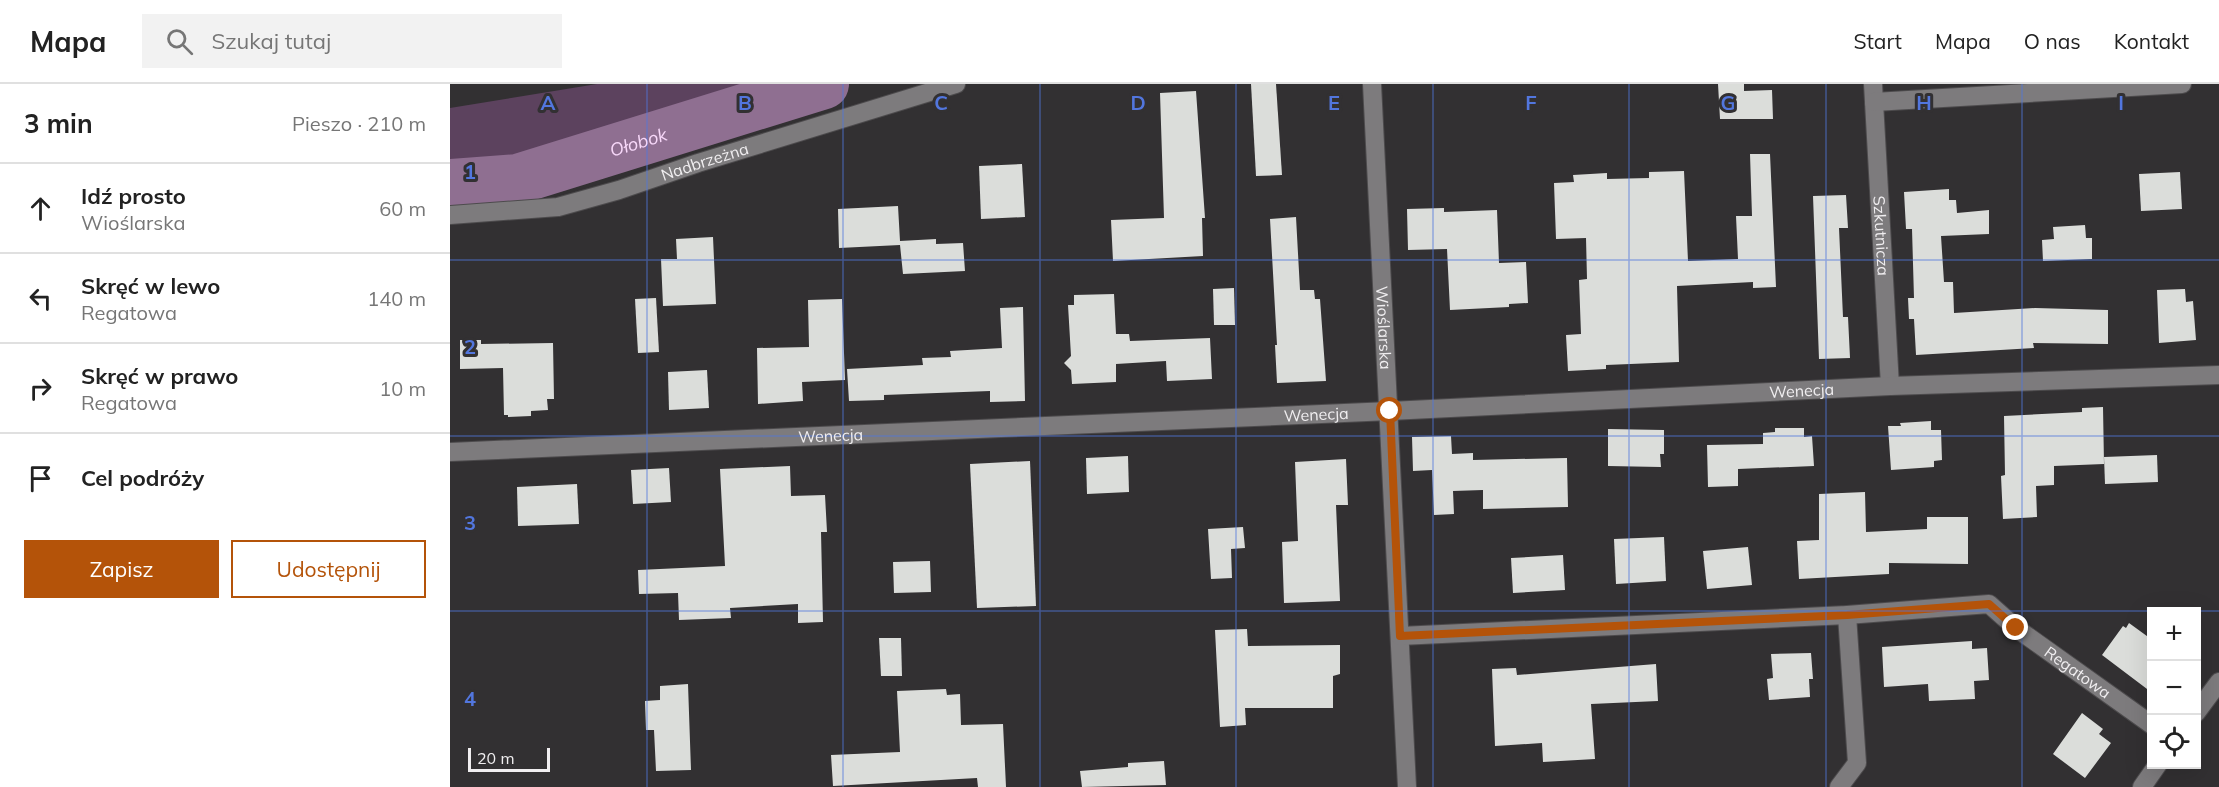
<!DOCTYPE html>
<html lang="pl">
<meta charset="utf-8">
<style>
:root{--surface:#fff;--page:#f2f2f2;--text:#222;--muted:#767676;--line:#e0e0e0;--accent:#b45309}
body{margin:0;font-family:Mulish,sans-serif;background:var(--page);color:var(--text)}
.controls{position:absolute;right:18px;bottom:18px;display:grid;overflow:hidden;border-radius:0px;box-shadow:0 6px 24px #0002}
.controls button{width:54px;height:54px;display:grid;place-items:center;padding:0;border:0;border-bottom:2px solid var(--line);background:var(--surface);color:var(--text);font:30px sans-serif}
.scale{position:absolute;left:18px;bottom:15px;width:82px;box-sizing:border-box;padding-left:6px;border:3px solid #f0eef0;border-top:0;font-size:16px;line-height:21px;white-space:nowrap;color:#f0eef0;-webkit-text-stroke:4px #323032;paint-order:stroke}
.stop{position:absolute;width:18px;height:18px;margin:-14px;border:4px solid #b45309;border-radius:50%;background:#fff}
.stop.end{background:#b45309;border-color:#fff;box-shadow:0 2px 6px #0008}
.list{margin:0;padding:0;list-style:none}
h2{display:flex;justify-content:space-between;align-items:center;height:78px;margin:0;padding:0 24px;font-size:26px}
h2 small{font-size:20px;font-weight:400;color:var(--muted)}
.list li{display:grid;grid-template-columns:39px 1fr auto;gap:18px;align-items:center;box-sizing:border-box;height:90px;padding:0 24px;border-top:2px solid var(--line)}
.list b{display:block;font-size:22px;white-space:nowrap}
.list p{margin:0;font-size:20px;white-space:nowrap;color:var(--muted)}
.list em{font-size:20px;font-style:normal;color:var(--muted)}
.actions{display:flex;gap:12px;padding:18px 24px}
.actions a{flex:1;padding:14px 0;border:2px solid var(--accent);border-radius:0px;text-align:center;font-size:21px;color:var(--accent)}
.actions .main{background:var(--accent);color:#fff}
.icon{flex:none;width:33px;height:33px;fill:none;stroke:currentColor;stroke-width:2;stroke-linecap:round;stroke-linejoin:round}
.map{position:relative;flex:none;width:1769px;height:703px;overflow:hidden}
header{display:flex;align-items:center;gap:36px;box-sizing:border-box;height:84px;padding:0 30px;background:var(--surface);border-bottom:2px solid var(--line)}
header strong{font-size:28px}
nav{display:flex;gap:33px;margin-inline-start:auto;font-size:21px}
.search{width:420px;height:54px;background:var(--page);display:flex;align-items:center;gap:15px;box-sizing:border-box;padding:0 21px;border-radius:0px;color:var(--muted);font-size:22px}
main{display:flex}
aside{flex:1;background:var(--surface)}
.map>svg:first-child{display:block}
</style>
<header>
<strong>Mapa</strong>
<div class="search"><svg class="icon" aria-label="search" viewBox="0 0 24 24"><circle cx="10" cy="10" r="6"/><path d="M15 15l6 6"/></svg>Szukaj tutaj</div>
<nav><a>Start</a><a>Mapa</a><a>O nas</a><a>Kontakt</a></nav>
</header>
<main>
<aside>
<h2>3 min<small>Pieszo · 210 m</small></h2>
<ul class="list">
<li><svg class="icon" aria-label="ahead" viewBox="0 0 24 24"><path d="M12 20V5M6 11l6-6 6 6"/></svg><div><b>Idź prosto</b><p>Wioślarska</p></div><em>60 m</em></li>
<li><svg class="icon" aria-label="left" viewBox="0 0 24 24"><path d="M17 20v-9H6M10 6l-5 5 5 5"/></svg><div><b>Skręć w lewo</b><p>Regatowa</p></div><em>140 m</em></li>
<li><svg class="icon" aria-label="right" viewBox="0 0 24 24"><path d="M7 20v-9h11M14 6l5 5-5 5"/></svg><div><b>Skręć w prawo</b><p>Regatowa</p></div><em>10 m</em></li>
<li><svg class="icon" aria-label="arrive" viewBox="0 0 24 24"><path d="M6 21V4h12l-3 4 3 4H6"/></svg><div><b>Cel podróży</b></div></li>
</ul>
<div class="actions"><a class="main">Zapisz</a><a>Udostępnij</a></div>
</aside>
<div class="map">
<svg width="1769" height="703" viewBox="0 0 1769 703">
<rect width="100%" height="100%" fill="#323032"/>
<path fill="#5c425e" d="M 147,0 L 334,0 L 67,80 L 0,84 L 0,24 Z"/>
<g fill="none" stroke-linecap="round" stroke-linejoin="round">
<path stroke="#8f6f91" stroke-width="50" id="s1" d="M 0,100 L 68,95 L 374,0"/>
</g>
<g fill="#dbddda">
<path d="M 801,0 L 826,0 L 832,91 L 806,92 Z"/>
<path d="M 1268,0 L 1294,0 L 1294,7 L 1322,6 L 1323,35 L 1270,35 Z"/>
<path d="M 746,7 L 755,134 L 752,134 L 753,172 L 663,177 L 661,136 L 714,134 L 710,9 Z"/>
<path d="M 1300,70 L 1320,70 L 1326,203 L 1303,204 L 1303,198 L 1227,202 L 1229,278 L 1156,281 L 1156,285 L 1118,287 L 1116,251 L 1131,250 L 1129,196 L 1137,195 L 1136,154 L 1106,155 L 1104,99 L 1124,98 L 1123,91 L 1157,89 L 1157,95 L 1199,94 L 1199,88 L 1234,87 L 1238,177 L 1288,175 L 1286,132 L 1302,132 Z"/>
<path d="M 572,80 L 575,133 L 531,135 L 529,82 Z"/>
<path d="M 1730,88 L 1732,125 L 1691,127 L 1689,90 Z"/>
<path d="M 1499,105 L 1499,116 L 1506,116 L 1507,129 L 1539,126 L 1539,150 L 1491,152 L 1494,198 L 1503,198 L 1504,229 L 1585,224 L 1658,226 L 1658,260 L 1583,259 L 1584,264 L 1466,271 L 1464,235 L 1459,235 L 1458,214 L 1464,214 L 1462,145 L 1456,145 L 1454,108 Z"/>
<path d="M 1396,111 L 1398,144 L 1389,144 L 1393,233 L 1398,233 L 1400,274 L 1369,275 L 1363,112 Z"/>
<path d="M 448,122 L 450,157 L 486,155 L 486,160 L 513,159 L 515,187 L 453,190 L 450,161 L 389,164 L 388,125 Z"/>
<path d="M 994,124 L 994,128 L 1047,126 L 1049,179 L 1076,178 L 1078,219 L 1059,220 L 1059,223 L 1000,226 L 997,165 L 958,166 L 957,125 Z"/>
<path d="M 846,133 L 850,206 L 864,206 L 865,215 L 870,215 L 876,297 L 827,299 L 825,261 L 827,261 L 820,135 Z"/>
<path d="M 1635,141 L 1636,154 L 1642,154 L 1642,175 L 1593,177 L 1592,156 L 1604,155 L 1603,143 Z"/>
<path d="M 263,153 L 266,220 L 213,222 L 211,175 L 227,175 L 226,155 Z"/>
<path d="M 784,204 L 785,241 L 764,241 L 763,205 Z"/>
<path d="M 1735,205 L 1736,218 L 1743,217 L 1746,256 L 1709,259 L 1707,206 Z"/>
<path d="M 664,210 L 666,250 L 679,250 L 680,257 L 760,254 L 762,295 L 717,297 L 716,277 L 666,280 L 666,298 L 622,300 L 621,286 L 614,279 L 621,272 L 618,221 L 624,221 L 624,211 Z"/>
<path d="M 206,214 L 209,268 L 188,269 L 185,215 Z"/>
<path d="M 392,215 L 395,296 L 352,298 L 353,317 L 308,320 L 307,264 L 359,263 L 358,216 Z"/>
<path d="M 573,223 L 575,317 L 540,318 L 540,307 L 434,311 L 434,316 L 399,317 L 397,285 L 473,281 L 472,274 L 501,273 L 500,267 L 552,264 L 550,224 Z"/>
<path d="M 10,256 L 31,256 L 31,260 L 103,259 L 104,315 L 97,315 L 98,326 L 81,327 L 81,332 L 58,333 L 58,331 L 54,331 L 53,284 L 10,285 Z"/>
<path d="M 257,286 L 259,324 L 219,326 L 218,288 Z"/>
<path d="M 1653,323 L 1654,380 L 1604,382 L 1604,401 L 1586,402 L 1587,433 L 1553,435 L 1551,392 L 1555,391 L 1554,332 L 1632,328 L 1632,324 Z"/>
<path d="M 1481,337 L 1481,346 L 1491,346 L 1492,376 L 1484,377 L 1484,383 L 1441,386 L 1438,342 L 1451,342 L 1450,339 Z"/>
<path d="M 1325,344 L 1354,344 L 1354,353 L 1362,352 L 1364,382 L 1288,385 L 1288,402 L 1258,403 L 1257,361 L 1313,360 L 1313,349 L 1325,348 Z"/>
<path d="M 1158,345 L 1214,346 L 1214,370 L 1210,370 L 1211,383 L 1158,382 Z"/>
<path d="M 1001,352 L 1002,370 L 1023,369 L 1023,376 L 1117,374 L 1118,423 L 1033,425 L 1033,406 L 1003,407 L 1004,430 L 984,431 L 982,386 L 963,387 L 962,353 Z"/>
<path d="M 1707,371 L 1708,398 L 1655,400 L 1654,373 Z"/>
<path d="M 678,372 L 679,408 L 637,410 L 636,374 Z"/>
<path d="M 896,375 L 898,421 L 886,421 L 890,517 L 834,519 L 832,458 L 848,457 L 845,378 Z"/>
<path d="M 580,377 L 586,522 L 527,524 L 520,380 Z"/>
<path d="M 340,382 L 341,412 L 375,411 L 377,448 L 371,448 L 373,538 L 348,539 L 348,520 L 280,524 L 281,534 L 229,536 L 228,509 L 189,510 L 188,486 L 275,482 L 270,385 Z"/>
<path d="M 219,384 L 221,418 L 183,420 L 181,386 Z"/>
<path d="M 127,400 L 129,440 L 68,442 L 67,403 Z"/>
<path d="M 1415,408 L 1416,448 L 1477,445 L 1477,433 L 1518,433 L 1518,480 L 1439,479 L 1439,490 L 1349,495 L 1347,457 L 1369,456 L 1369,410 Z"/>
<path d="M 793,443 L 795,464 L 781,465 L 782,494 L 761,495 L 758,445 Z"/>
<path d="M 1214,453 L 1216,497 L 1166,500 L 1164,455 Z"/>
<path d="M 1298,463 L 1302,501 L 1257,505 L 1253,467 Z"/>
<path d="M 1113,471 L 1115,506 L 1063,509 L 1061,474 Z"/>
<path d="M 480,477 L 481,508 L 444,509 L 443,478 Z"/>
<path d="M 1679,539 L 1701,555 L 1701,608 L 1652,571 L 1673,542 L 1676,544 Z"/>
<path d="M 797,545 L 798,562 L 890,561 L 890,590 L 883,592 L 883,624 L 795,624 L 796,641 L 770,643 L 765,546 Z"/>
<path d="M 429,554 L 451,554 L 452,592 L 431,592 Z"/>
<path d="M 1522,557 L 1522,565 L 1537,564 L 1539,596 L 1524,597 L 1525,615 L 1479,617 L 1478,600 L 1434,603 L 1432,563 Z"/>
<path d="M 1361,569 L 1363,595 L 1359,595 L 1360,613 L 1319,616 L 1317,595 L 1323,594 L 1321,570 Z"/>
<path d="M 1206,580 L 1208,617 L 1141,620 L 1145,675 L 1093,678 L 1092,659 L 1045,662 L 1042,585 L 1066,584 L 1067,591 Z"/>
<path d="M 238,600 L 241,686 L 206,687 L 204,646 L 196,646 L 195,617 L 210,616 L 210,602 Z"/>
<path d="M 496,605 L 497,611 L 510,610 L 511,641 L 553,640 L 556,703 L 528,703 L 527,694 L 383,702 L 381,671 L 450,668 L 447,607 Z"/>
<path d="M 1632,629 L 1653,645 L 1649,650 L 1661,659 L 1635,694 L 1603,670 Z"/>
<path d="M 714,677 L 716,701 L 632,703 L 630,687 L 678,683 L 678,679 Z"/>
</g>
<g fill="none" stroke-linecap="round" stroke-linejoin="round">
<g stroke="#4d4b4d" stroke-width="20">
<g id="minor">
<path id="s2" d="M 922,0 L 957,703"/>
<path id="s3" d="M 1423,0 L 1440,302"/>
<path d="M 1424,18 L 1732,0"/>
<path id="s4" d="M 0,131 L 108,123 L 169,106 L 248,79 L 506,0"/>
<path id="s5" d="M 0,368 L 940,327 L 1440,302 L 1769,291"/>
<path id="s6" d="M 950,552 L 1397,531 L 1539,520 L 1566,544 L 1702,641"/>
<path d="M 1389,703 L 1407,679 L 1397,531"/>
</g>
</g>
<g stroke="#4d4b4d" stroke-width="20">
<g id="tertiary">
<path d="M 1746,629 L 1769,598"/>
<path d="M 1692,703 L 1708,680"/>
</g>
</g>
<use href="#minor" stroke="#7d7b7d" stroke-width="18"/>
<use href="#tertiary" stroke="#7d7b7d" stroke-width="18"/>
</g>
<g fill="none" stroke-linecap="round" stroke-linejoin="round">
<path stroke="#b45309" stroke-width="8" d="M 940,327 L 950,552 L 1397,531 L 1539,520 L 1566,544"/>
</g>
<path fill="none" stroke="#5276de" stroke-width="1.5" stroke-opacity="0.55" d="M 197,0 L 197,703M 393,0 L 393,703M 590,0 L 590,703M 786,0 L 786,703M 983,0 L 983,703M 1179,0 L 1179,703M 1376,0 L 1376,703M 1572,0 L 1572,703M 0,176 L 1769,176M 0,352 L 1769,352M 0,527 L 1769,527"/>
<g text-anchor="middle" dominant-baseline="central" stroke-width="6" stroke-linejoin="round" paint-order="stroke">
<g font-size="16" fill="#f0eef0" stroke="#323032">
<text stroke="none"><textPath href="#s4" startOffset="262">Nadbrzeżna</textPath></text>
<text stroke="none"><textPath href="#s3" startOffset="152">Szkutnicza</textPath></text>
<text stroke="none"><textPath href="#s2" startOffset="244">Wioślarska</textPath></text>
<text stroke="none"><textPath href="#s5" startOffset="1353">Wenecja</textPath></text>
<text stroke="none"><textPath href="#s5" startOffset="867">Wenecja</textPath></text>
<text stroke="none"><textPath href="#s5" startOffset="381">Wenecja</textPath></text>
<text stroke="none"><textPath href="#s6" startOffset="702">Regatowa</textPath></text>
</g>
<g font-size="18" font-style="italic" fill="#f7d8f9" stroke="#323032">
<text stroke="none"><textPath href="#s1" startOffset="194">Ołobok</textPath></text>
</g>
</g>
<g font-size="20" text-anchor="middle" font-weight="bold" fill="#5276de" stroke="#323032" stroke-width="6" stroke-linejoin="round" paint-order="stroke">
<text x="98" y="26">A</text>
<text x="295" y="26">B</text>
<text x="491" y="26">C</text>
<text x="688" y="26">D</text>
<text x="884" y="26">E</text>
<text x="1081" y="26">F</text>
<text x="1278" y="26">G</text>
<text x="1474" y="26">H</text>
<text x="1671" y="26">I</text>
<text x="20" y="95">1</text>
<text x="20" y="270">2</text>
<text x="20" y="446">3</text>
<text x="20" y="622">4</text>
</g>
</svg>
<div class="controls">
<button>+</button>
<button>−</button>
<button><svg class="icon" aria-label="locate" viewBox="0 0 24 24"><circle cx="12" cy="12" r="6"/><path d="M12 2v4M12 18v4M2 12h4M18 12h4"/></svg></button>
</div>
<div class="scale">20 m</div>
<div class="stop" style="left:940px;top:327px"></div>
<div class="stop end" style="left:1566px;top:544px"></div>
</div>
</main>
